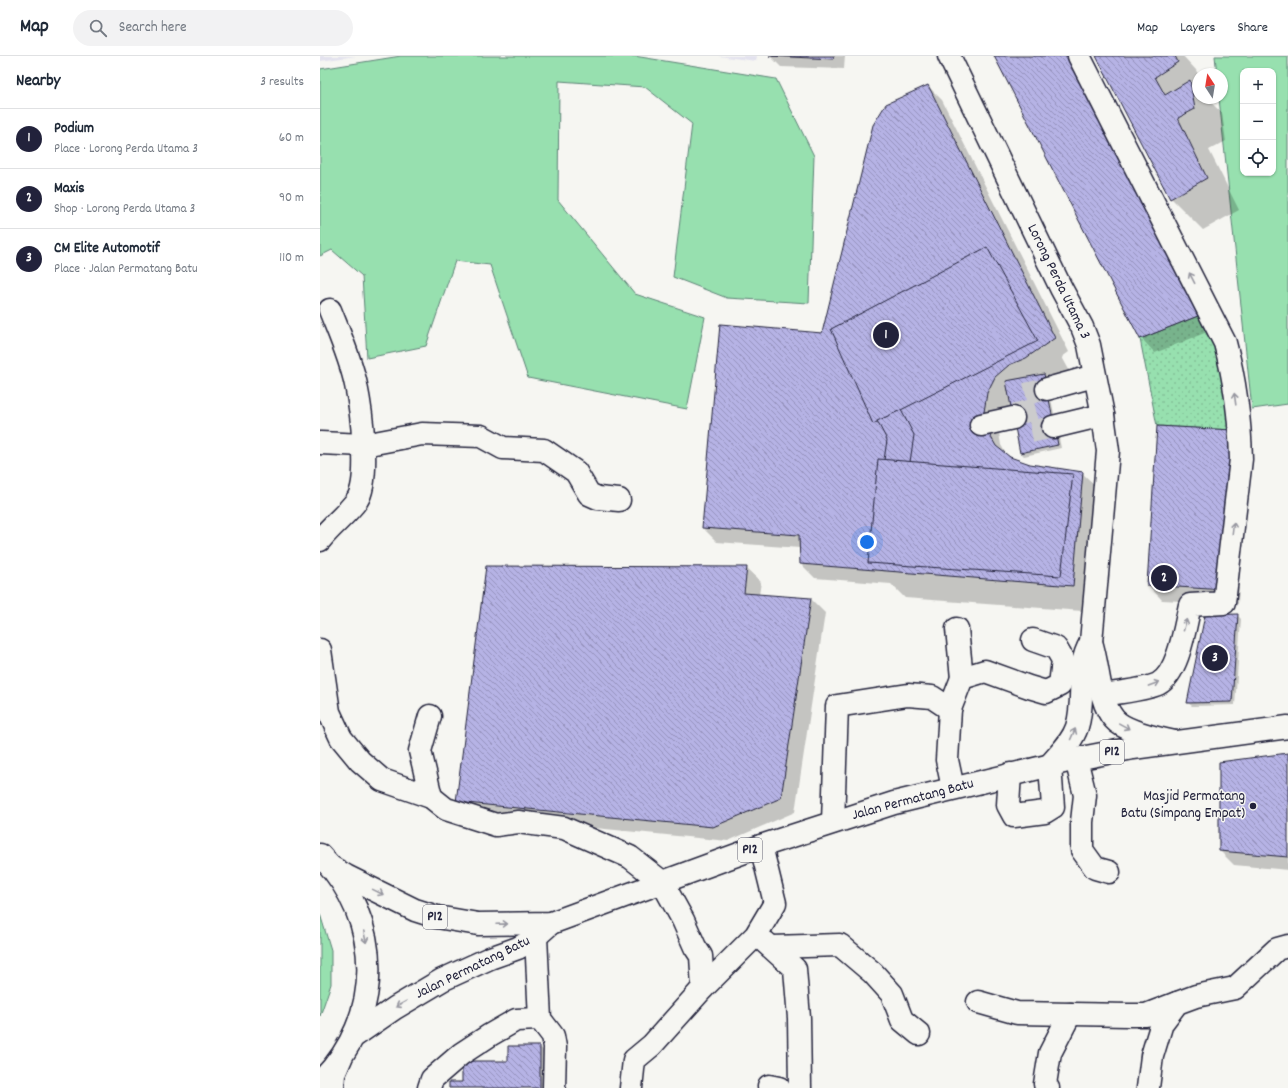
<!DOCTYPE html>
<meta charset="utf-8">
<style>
:root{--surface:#fff;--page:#f2f2f3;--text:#1f2937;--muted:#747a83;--line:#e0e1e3;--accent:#22223b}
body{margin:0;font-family:Dekko,sans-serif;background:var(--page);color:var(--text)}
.controls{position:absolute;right:12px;top:12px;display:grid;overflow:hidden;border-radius:8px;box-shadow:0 1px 3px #0004}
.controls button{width:36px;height:36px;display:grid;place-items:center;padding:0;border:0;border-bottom:1px solid var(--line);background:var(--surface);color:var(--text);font:20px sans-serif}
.compass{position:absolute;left:872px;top:12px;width:36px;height:36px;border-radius:50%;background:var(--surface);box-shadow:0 1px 3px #0004;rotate:348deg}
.you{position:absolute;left:547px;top:486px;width:14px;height:14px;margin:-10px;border:3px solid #fff;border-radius:50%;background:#1a73e8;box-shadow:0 0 0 6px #1a73e833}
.badge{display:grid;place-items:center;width:26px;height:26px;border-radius:50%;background:var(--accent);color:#fff;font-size:13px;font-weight:700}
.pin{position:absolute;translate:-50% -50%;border:2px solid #fff;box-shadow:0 1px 4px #0006}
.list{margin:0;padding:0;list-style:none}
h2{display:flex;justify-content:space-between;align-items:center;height:52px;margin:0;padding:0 16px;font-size:17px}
h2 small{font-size:13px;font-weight:400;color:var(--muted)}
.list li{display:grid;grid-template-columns:26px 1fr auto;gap:12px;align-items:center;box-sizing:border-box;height:60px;padding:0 16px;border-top:1px solid var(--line)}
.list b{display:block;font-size:15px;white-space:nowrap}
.list p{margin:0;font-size:13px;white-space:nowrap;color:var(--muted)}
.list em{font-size:13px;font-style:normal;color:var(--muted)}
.icon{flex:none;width:22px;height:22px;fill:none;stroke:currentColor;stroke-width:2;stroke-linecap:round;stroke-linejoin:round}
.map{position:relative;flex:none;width:968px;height:1032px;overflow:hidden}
header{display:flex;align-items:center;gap:24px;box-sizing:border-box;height:56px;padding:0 20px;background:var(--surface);border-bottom:1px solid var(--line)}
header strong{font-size:19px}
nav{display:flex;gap:22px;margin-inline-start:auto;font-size:14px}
.search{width:280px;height:36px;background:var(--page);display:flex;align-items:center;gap:10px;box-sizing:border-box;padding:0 14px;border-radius:22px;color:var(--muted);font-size:15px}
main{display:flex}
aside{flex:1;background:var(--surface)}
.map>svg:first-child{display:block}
</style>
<header>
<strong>Map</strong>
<div class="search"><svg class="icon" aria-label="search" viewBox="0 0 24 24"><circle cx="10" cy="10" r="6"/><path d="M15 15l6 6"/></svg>Search here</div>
<nav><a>Map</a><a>Layers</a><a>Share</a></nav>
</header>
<main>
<aside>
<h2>Nearby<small>3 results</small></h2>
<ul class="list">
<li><span class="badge">1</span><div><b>Podium</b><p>Place · Lorong Perda Utama 3</p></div><em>60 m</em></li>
<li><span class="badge">2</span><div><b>Maxis</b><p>Shop · Lorong Perda Utama 3</p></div><em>90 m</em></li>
<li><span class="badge">3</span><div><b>CM Elite Automotif</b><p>Place · Jalan Permatang Batu</p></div><em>110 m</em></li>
</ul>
</aside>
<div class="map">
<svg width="968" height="1032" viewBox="0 0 968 1032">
<defs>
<pattern id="park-dots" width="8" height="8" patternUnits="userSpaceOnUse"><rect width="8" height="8" fill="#97e0af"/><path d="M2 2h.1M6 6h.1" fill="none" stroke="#82c097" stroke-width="1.8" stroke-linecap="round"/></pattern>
<pattern id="building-back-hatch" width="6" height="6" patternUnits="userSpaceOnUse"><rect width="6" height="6" fill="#b6b3e5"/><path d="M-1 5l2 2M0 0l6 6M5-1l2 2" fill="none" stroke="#9491bb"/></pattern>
</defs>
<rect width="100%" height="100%" fill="#f6f6f2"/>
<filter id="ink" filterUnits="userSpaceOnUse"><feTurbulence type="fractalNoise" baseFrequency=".025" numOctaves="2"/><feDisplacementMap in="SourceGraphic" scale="8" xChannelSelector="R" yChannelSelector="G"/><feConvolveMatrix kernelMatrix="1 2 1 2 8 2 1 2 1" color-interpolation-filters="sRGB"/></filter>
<g filter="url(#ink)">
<g fill="#e3e2ee">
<path d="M 0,0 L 36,0 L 0,5 Z"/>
<path d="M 398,0 L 437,0 L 436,5 Z"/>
</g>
<g fill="#97e0af" stroke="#5c8175" fill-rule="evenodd">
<path d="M 81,0 L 314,0 L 456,23 L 494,100 L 489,247 L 407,242 L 353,221 L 372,68 L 325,31 L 239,25 L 238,144 L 315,238 L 385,261 L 367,353 L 208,322 L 170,209 L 135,205 L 106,290 L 47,302 L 42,220 L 12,194 L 0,200 L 0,13 Z"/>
<path d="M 895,0 L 968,0 L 968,348 L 932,353 L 899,42 L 902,42 L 902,18 L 897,18 ZM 923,15 L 953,15 L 953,117 L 923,117 Z"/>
<path d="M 0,858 L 11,894 L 11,928 L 0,960 Z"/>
</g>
<path fill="url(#park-dots)" stroke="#5c8175" d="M 888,256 L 913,374 L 837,370 L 820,283 Z"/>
<g fill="#0003">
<path d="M 450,0 L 525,0 L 524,13 L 461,11 Z"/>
<path d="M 675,0 L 902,270 L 835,297 L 821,282 Z"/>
<path d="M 777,0 L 863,0 L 876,14 L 878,18 L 878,42 L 886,42 L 902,57 L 906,85 L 889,94 L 919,154 L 883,174 L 851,142 Z"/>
<path d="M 608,30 L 622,44 L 749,296 L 742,301 L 753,321 L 729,333 L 741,392 L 704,400 L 700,396 L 692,352 L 678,371 L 681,389 L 687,400 L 710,409 L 762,417 L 777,431 L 776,556 L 585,542 L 571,528 L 495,522 L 481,508 L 480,492 L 397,486 L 383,472 L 401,269 L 503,278 Z"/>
<path d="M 837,371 L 927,390 L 918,548 L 842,544 L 828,529 Z"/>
<path d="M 426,512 L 441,526 L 439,539 L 491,543 L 505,557 L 475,756 L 408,785 L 152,760 L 137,746 Z"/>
<path d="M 917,559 L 921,563 L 915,649 L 872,650 L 868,647 L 885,560 Z"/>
<path d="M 968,698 L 968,814 L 914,809 L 900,795 Z"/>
<path d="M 220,991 L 230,1002 L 230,1032 L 130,1032 Z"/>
</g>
<g fill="url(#building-back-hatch)" stroke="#22223b">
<path d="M 449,0 L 514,0 L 513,3 Z"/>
<path d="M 674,0 L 752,0 L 888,256 L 820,283 Z"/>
<path d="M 776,0 L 855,0 L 858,6 L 835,21 L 845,39 L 870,24 L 875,53 L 858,62 L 887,122 L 850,143 Z"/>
<path d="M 608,29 L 735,282 L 706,302 L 689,309 L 675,321 L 667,337 L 664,356 L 667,374 L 676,390 L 690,401 L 710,408 L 763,416 L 753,530 L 480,508 L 479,479 L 382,472 L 400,268 L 502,277 L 553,69 L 566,48 Z"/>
<path d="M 667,191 L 718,285 L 553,368 L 511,273 Z"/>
<path d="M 724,318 L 738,389 L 700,397 L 686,325 Z"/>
<path d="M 581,354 L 594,379 L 590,406 L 564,404 L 567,384 L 557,365 Z"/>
<path d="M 837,370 L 913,374 L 904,534 L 827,529 Z"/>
<path d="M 558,403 L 753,418 L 741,520 L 548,507 Z"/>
<path d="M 166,510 L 427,511 L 424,537 L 491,542 L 461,742 L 393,771 L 136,746 Z"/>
<path d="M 918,558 L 912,646 L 867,647 L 885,559 Z"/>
<path d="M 968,697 L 968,801 L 899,795 L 899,706 Z"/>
<path d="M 188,990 L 220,990 L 220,1032 L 129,1032 L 129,1026 L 142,1026 L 142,1005 L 188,1005 Z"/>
</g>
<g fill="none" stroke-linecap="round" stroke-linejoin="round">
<path stroke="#cccccd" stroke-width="22" stroke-dasharray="22 11" stroke-linecap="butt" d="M 727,333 L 701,339 L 710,376 L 733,371"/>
<g stroke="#22223b" stroke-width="25">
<g id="minor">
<path d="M 629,0 L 741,232 L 762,271 L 769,289 L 783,359 L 788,395 L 771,586 C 755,612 766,643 757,671 C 752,686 740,697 730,709 L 733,751 L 725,756 L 694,760 L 688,749 L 690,718"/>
<path d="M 759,0 L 905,287 C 915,324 920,365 921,403 L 904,547 L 870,549 C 865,570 859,617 838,628 C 828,633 796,637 783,639"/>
<path d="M 727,333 L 774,320"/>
<path d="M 661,369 L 693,362"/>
<path d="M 733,371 L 783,359"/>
<path d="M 0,387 L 44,389 L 102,378 L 161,380 L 183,392 L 224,394 L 256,416 L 269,438 L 278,442 L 299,444"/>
<path d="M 0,484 C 11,470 27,458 37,444 C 51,423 41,353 36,329 C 31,304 19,277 10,254"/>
<path d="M 637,573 L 642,622"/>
<path d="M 771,586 C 779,609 778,645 794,663 C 805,676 838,682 854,686"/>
<path d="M 0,594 L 9,656 L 21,682 L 40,705 L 62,724 L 111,741 L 126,753 L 176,769 L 198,766 L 244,772 L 310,801 L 342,826 L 363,864 L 375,891 L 381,900 L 383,932"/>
<path d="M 110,660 L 100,695 L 111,741"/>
<path d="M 756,703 L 765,739 L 762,766 L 762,794 L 775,812 L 789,816"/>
<path d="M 633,732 L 627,704 L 630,653 L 642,622 L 665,615 L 709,631 L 726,636 L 740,629 L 743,604 L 736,592 L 713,584"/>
<path d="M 513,766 L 517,650 L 588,639 L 612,641 L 630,653"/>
<path d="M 216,881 L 220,963 L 233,980 L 235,991 L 234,1032"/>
<path d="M 445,886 L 475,913 L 479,962 L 480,1032"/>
<path d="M 452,891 L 520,889 L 553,917 L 572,938 L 582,964 L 599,978"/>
<path d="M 658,946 L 697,957 L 808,959 L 826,959 L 857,947"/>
<path d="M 449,1030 L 459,1032"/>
<path d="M 109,1032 L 112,1023 L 141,998 L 170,979 L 196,964 L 220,963"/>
<path d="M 311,1032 L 314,1004 L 332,989 L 383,932 L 436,879 L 455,847 L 441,790"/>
<path d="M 728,1032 L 725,1028 L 730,997 L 750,958"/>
<path d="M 828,1032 L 832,1000 L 842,967 L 857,947 L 876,940 L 915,932 L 957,893 L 968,890"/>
</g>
</g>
<g stroke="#22223b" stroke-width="25">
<g id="major">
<path d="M 0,799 C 64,864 65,962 0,1026"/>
<path d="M 11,811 L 26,820 L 95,854 L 117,861 L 158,868 L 231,867 L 441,790 L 574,747 L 756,703 L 813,692 L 968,671"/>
<path d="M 33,981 L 75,952 L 122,924 L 170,902 L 198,892 L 212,884 L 231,867"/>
</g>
</g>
<g stroke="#22223b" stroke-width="25">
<path id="highway" d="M 13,1032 L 14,1018 L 21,1002"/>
</g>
<use href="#minor" stroke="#f6f6f2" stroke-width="22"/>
<use href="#major" stroke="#f6f6f2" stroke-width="22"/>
<use href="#highway" stroke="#f6f6f2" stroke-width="22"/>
</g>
<defs><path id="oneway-shaft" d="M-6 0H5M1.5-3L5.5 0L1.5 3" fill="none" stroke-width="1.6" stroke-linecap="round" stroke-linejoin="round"/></defs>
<g stroke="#9797a0">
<use href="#oneway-shaft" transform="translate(872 222) rotate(-117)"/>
<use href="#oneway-shaft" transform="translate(915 343) rotate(-98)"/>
<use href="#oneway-shaft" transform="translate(913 472) rotate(-83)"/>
<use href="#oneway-shaft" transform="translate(865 569) rotate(-75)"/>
<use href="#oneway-shaft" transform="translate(834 628) rotate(-20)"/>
<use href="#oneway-shaft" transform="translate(804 670) rotate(29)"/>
<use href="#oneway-shaft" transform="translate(753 678) rotate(-66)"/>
<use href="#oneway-shaft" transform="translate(58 836) rotate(26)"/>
<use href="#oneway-shaft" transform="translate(182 868) rotate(-2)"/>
<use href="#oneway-shaft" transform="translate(45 881) rotate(78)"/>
<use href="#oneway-shaft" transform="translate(81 948) rotate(151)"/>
</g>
</g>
<circle fill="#22223b" stroke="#f6f6f2" stroke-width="1.5" cx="933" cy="750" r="4"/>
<g text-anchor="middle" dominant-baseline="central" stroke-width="3" stroke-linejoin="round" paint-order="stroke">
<g fill="#f6f6f2" stroke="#626272" stroke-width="1">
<rect x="780" y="684" width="24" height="24" rx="3"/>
<rect x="418" y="782" width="24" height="24" rx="3"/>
<rect x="103" y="849" width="24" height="24" rx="3"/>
</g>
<g font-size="14" font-weight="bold" fill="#22223b">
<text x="792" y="696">P12</text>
<text x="430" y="794">P12</text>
<text x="115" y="861">P12</text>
</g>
<g font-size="15" fill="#22223b" stroke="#f6f6f2">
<text transform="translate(738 226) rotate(64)">Lorong Perda Utama 3</text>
<text transform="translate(593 744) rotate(-15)">Jalan Permatang Batu</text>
<text transform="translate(153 912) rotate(-26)">Jalan Permatang Batu</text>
</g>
<g font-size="15" fill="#22223b" stroke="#f6f6f2" text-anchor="end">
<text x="925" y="741">Masjid Permatang<tspan x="925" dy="17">Batu (Simpang Empat)</tspan></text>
</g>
</g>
</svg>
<div class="controls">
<button>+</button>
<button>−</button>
<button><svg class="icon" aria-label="locate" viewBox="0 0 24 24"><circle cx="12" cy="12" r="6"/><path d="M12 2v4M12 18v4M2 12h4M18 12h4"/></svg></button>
</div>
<svg class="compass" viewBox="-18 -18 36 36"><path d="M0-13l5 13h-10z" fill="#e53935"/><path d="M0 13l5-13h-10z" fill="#747a83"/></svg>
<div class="you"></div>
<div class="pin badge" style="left:566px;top:279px">1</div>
<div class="pin badge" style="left:844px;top:522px">2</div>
<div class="pin badge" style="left:895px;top:602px">3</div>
</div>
</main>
